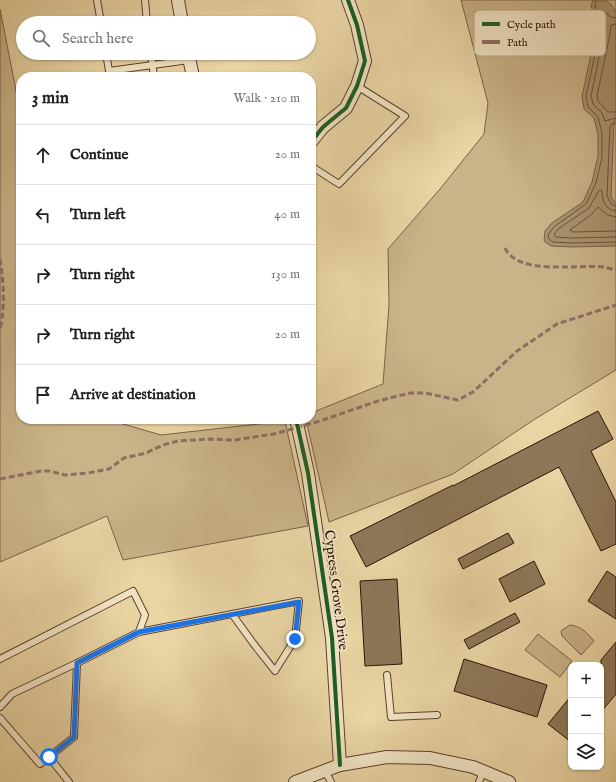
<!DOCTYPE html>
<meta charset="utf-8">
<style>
:root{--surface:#fff;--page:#f6f6f6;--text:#222;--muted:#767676;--line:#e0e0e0}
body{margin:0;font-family:"IM FELL English",serif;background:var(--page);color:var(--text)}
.controls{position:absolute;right:12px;bottom:12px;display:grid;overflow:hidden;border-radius:8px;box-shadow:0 1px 3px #0004}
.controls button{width:36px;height:36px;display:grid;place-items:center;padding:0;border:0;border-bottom:1px solid var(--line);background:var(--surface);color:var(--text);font:20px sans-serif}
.stop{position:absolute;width:12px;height:12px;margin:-9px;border:3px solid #1a73e8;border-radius:50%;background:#fff}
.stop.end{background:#1a73e8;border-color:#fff;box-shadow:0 1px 4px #0008}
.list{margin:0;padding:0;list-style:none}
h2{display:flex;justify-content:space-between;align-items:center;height:52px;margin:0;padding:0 16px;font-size:17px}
h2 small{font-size:13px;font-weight:400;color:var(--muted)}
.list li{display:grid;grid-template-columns:26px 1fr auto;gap:12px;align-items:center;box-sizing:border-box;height:60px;padding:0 16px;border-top:1px solid var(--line)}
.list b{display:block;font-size:15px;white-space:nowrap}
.list em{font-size:13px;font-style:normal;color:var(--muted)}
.icon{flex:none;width:22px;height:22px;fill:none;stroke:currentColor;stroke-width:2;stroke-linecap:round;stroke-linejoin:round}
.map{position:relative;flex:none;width:616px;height:782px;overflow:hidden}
.search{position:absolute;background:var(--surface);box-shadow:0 1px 3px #0004;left:16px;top:16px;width:300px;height:44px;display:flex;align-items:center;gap:10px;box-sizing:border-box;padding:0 14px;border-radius:22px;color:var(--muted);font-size:15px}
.panel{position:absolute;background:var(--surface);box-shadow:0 1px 3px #0004;left:16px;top:72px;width:300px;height:352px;border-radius:16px}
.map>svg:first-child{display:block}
</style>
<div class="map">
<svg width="616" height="782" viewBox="0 0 616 782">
<rect width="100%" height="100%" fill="#e9d4a3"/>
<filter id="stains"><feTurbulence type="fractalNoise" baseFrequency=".005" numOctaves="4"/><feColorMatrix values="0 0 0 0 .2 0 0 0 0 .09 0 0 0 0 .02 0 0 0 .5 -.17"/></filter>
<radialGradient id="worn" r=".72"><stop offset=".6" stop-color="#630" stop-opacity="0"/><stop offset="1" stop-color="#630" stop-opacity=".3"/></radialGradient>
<g fill="#c9b388" stroke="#7a6247">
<path d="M 461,0 L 616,0 L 616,370 L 535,419 L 453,474 L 329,522 L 306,419 L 311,419 L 311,413 L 383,384 L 389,305 L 388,249 L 440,189 L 484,134 L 488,103 Z"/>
<path d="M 0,9 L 21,116 L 21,419 L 106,419 L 161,435 L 285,421 L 308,526 L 123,560 L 107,516 L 0,562 Z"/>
<path d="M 570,625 C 581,626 587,633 594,641 L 581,655 L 562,636 L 561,631 Z"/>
<path d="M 538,634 L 572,661 L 560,677 L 525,650 Z"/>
</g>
<path fill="#a8926e" stroke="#765f44" d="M 593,0 C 607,0 609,0 616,12 L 616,119 L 614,121 L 611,197 L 616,204 L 616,246 L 572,247 L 551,246 L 544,241 L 545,231 L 552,223 L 583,202 L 592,182 L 598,156 L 598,134 L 594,118 L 584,109 L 582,96 L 596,32 L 596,20 L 591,6 Z"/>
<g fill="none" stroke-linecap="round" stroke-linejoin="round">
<g stroke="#69523a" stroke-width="1">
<path d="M 596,0 L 595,6 L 599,20 L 600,32 L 586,96 L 588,107 L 598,117 L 602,133 L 602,157 L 596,183 L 586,204 L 555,226 L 549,233 L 548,238 L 553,242 L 572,243 L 616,242"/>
<path d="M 616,18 L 611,17 L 606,13 L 604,15 L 604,33 L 591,96 L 593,104 L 602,113 L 605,121 L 616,118"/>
<path d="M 616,24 L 611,25 L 610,34 L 597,96 L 598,101 L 608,112 L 616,112"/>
<path d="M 616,123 L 612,124 L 610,127 L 607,196 L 611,204 L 616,206"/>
<path d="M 616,211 C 605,210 602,200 602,191 L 599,190 L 589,208 L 558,229 L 554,235 L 556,237 L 572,238 L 616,237"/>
<path d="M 616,217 L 608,215 L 598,207 L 592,214 L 570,230 L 573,232 L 616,231"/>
</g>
</g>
<g fill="#8d7758" stroke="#2a1206">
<path d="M 598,411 L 613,439 L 591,451 L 616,502 L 616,544 L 601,551 L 559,467 L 366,567 L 350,536 L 453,485 L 453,486 Z"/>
<path d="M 508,533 L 514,543 L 463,569 L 458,559 Z"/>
<path d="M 534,561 L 545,584 L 510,602 L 499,579 Z"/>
<path d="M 607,571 L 616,577 L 616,619 L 588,601 Z"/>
<path d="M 397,579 L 402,664 L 365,666 L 360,581 Z"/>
<path d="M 515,613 L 520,622 L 469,649 L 464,640 Z"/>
<path d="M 616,642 L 616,694 L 601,712 L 601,660 Z"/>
<path d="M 464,659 L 547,685 L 537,717 L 454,691 Z"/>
<path d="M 571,696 L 571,742 L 548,724 Z"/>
</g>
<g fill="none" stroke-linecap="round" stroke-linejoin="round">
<g stroke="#5a422d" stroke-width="8">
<g id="service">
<path d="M 97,0 L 101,23"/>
<path d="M 145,0 L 147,23"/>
<path d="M 106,53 L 109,71 L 189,60"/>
<path d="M 151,53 L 154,77"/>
<path d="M 311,166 L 339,184 L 405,116 L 357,86"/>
<path d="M 0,659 L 133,591 L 145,615 L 139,632"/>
<path d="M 387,675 L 391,717 L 437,715"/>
<path d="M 0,707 L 12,694 L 77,663"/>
<path d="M 0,718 L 40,764 L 49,757"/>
<path d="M 325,771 L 331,782"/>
<path d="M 69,782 L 49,757 L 74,737 L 77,663 L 139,632 L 299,601 L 295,639 L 275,671 L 253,643 L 232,614"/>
<path d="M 479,782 L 483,772"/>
</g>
</g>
<g stroke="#5a422d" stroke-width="14">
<g id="minor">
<path d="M 178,0 L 182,23"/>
<path d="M 188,53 L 193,77"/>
<path d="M 311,142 L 323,127 L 346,108 L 357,86 L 365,61 L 357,25 L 348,0"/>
<path d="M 296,419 L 308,473 L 332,638 L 340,765"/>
<path d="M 295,782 L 340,765 L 387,757 L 430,758 L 473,767 L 509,782"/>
</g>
</g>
<use href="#service" stroke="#f1e3c3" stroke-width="6"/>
<use href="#minor" stroke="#f1e3c3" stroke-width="12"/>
<g stroke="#8d6e63" stroke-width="3" stroke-dasharray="6 3" stroke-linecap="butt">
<path d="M 505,248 C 518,276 578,264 604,267 C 608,268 612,269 616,270"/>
<path d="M 0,259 C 4,285 5,305 0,331"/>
<path d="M 0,479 L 41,471 L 49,471 L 65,475 L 88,473 L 109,469 L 124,458 L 146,453 L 163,445 L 178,441 L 210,439 L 234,440 L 274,434 L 320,421 L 378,401 L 410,393 L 425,393 L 458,400 L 473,392 L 517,351 L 557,324 L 616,305"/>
</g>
<g stroke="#f1e3c3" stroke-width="6">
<g id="cycleway">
<path d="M 311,142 L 323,127 L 346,108 L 357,86 L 365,61 L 357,25 L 348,0"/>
<path d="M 296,419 L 308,473 L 332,638 L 340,765"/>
</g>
</g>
<use href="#cycleway" stroke="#1b5e20" stroke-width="4"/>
</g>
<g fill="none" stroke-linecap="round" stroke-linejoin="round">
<path stroke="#1a73e8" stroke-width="5" d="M 49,757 L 74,737 L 77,663 L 139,632 L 299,602 L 295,639"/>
</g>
<g text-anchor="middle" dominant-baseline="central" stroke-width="3.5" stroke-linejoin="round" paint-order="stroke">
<g font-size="14" fill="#2a1206" stroke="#f1e3c3">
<text transform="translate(336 590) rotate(83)">Cypress Grove Drive</text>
</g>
</g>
<rect x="474" y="10" width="132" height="46" rx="6" fill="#f1e3c3" stroke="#b5a48a" stroke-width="1"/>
<rect x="482" y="22" width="18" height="4" fill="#1b5e20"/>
<rect x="482" y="40" width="18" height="4" fill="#8d6e63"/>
<g font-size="11" fill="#2a1206">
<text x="507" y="28">Cycle path</text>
<text x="507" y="46">Path</text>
</g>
<rect width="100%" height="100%" filter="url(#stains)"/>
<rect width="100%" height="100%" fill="url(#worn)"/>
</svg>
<div class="controls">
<button>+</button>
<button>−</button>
<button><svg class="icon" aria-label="layers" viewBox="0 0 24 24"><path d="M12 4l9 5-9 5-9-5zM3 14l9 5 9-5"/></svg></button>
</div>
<div class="stop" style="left:49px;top:757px"></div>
<div class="stop end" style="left:295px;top:639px"></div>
<div class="search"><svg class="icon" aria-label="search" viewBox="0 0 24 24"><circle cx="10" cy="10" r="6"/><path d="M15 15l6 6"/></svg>Search here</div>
<section class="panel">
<h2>3 min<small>Walk · 210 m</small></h2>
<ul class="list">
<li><svg class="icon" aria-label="ahead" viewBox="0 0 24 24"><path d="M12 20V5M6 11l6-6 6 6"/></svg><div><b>Continue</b></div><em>20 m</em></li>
<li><svg class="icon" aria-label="left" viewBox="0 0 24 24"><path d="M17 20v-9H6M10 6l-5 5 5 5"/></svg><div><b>Turn left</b></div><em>40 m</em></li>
<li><svg class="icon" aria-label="right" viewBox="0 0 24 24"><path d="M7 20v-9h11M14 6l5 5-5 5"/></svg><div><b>Turn right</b></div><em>130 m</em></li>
<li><svg class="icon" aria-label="right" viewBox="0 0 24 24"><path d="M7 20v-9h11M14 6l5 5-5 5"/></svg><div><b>Turn right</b></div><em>20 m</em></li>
<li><svg class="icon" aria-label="arrive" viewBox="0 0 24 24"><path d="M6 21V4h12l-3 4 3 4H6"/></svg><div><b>Arrive at destination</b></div></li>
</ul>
</section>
</div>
